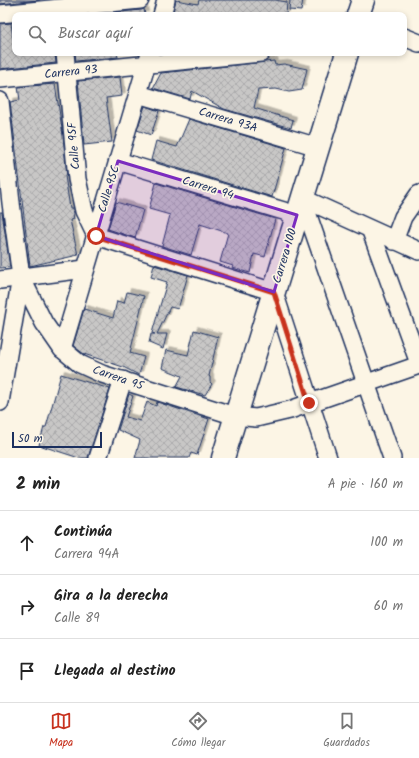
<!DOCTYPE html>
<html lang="es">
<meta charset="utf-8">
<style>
:root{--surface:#fff;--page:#f6f6f6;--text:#222;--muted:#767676;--line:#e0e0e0;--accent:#c8321e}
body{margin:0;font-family:Kalam,sans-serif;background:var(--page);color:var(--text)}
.scale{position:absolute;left:12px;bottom:10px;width:90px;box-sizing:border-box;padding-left:4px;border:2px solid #1b2f5e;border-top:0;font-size:11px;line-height:14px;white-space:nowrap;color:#1b2f5e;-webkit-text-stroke:3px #fcf5e5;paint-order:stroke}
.stop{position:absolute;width:12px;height:12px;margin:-9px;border:3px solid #c8321e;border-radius:50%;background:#fff}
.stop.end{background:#c8321e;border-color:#fff;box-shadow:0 1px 4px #0008}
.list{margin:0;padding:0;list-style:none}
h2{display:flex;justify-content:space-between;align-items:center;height:52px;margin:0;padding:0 16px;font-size:17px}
h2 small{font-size:13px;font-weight:400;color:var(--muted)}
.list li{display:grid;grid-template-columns:26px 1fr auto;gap:12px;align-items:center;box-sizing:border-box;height:64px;padding:0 16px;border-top:1px solid var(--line)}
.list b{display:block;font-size:15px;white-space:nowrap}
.list p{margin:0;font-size:13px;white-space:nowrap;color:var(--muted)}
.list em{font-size:13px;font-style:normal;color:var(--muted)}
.icon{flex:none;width:22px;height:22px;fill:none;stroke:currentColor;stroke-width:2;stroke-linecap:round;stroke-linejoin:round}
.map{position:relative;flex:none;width:419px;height:458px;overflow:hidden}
.search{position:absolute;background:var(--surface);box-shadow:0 2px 6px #0003;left:12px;right:12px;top:12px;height:44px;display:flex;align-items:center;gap:10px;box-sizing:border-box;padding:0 14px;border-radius:8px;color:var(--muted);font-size:15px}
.sheet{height:244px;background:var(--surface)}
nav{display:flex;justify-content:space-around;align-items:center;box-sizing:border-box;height:56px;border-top:1px solid var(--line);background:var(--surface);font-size:11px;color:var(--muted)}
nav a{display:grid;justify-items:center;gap:2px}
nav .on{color:var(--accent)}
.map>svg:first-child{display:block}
</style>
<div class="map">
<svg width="419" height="458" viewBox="0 0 419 458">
<defs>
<pattern id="building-cross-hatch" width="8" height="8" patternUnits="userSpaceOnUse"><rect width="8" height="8" fill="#c8c7c6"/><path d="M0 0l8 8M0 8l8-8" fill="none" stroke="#ababac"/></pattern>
<filter id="shadow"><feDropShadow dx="3.5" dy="-3.5" stdDeviation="0" flood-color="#0004"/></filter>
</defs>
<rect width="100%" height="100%" fill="#fcf5e5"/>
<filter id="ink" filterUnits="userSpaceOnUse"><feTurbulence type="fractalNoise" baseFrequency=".025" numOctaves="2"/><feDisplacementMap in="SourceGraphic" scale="8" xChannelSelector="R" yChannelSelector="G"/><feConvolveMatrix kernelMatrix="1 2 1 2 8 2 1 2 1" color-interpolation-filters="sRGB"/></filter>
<g filter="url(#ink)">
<g fill="url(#building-cross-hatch)" stroke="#1b2f5e" filter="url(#shadow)">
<path d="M 0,0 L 40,0 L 0,4 Z"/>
<path d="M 176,0 L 198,4 L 199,0 L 275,0 L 287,2 L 286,15 L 172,15 Z"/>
<path d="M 290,0 L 303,0 L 301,11 L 289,10 Z"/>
<path d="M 144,9 L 145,15 L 90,15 L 141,10 Z"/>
<path d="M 11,23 L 15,53 L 55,53 L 56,63 L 0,69 L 0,24 Z"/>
<path d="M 75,53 L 117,53 L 118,57 L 76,61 Z"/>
<path d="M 274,61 L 275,65 L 284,64 L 307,69 L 302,90 L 289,92 L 276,89 L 258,90 L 254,108 L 293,120 L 291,128 L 224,109 L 192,91 L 190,99 L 153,88 L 161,73 Z"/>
<path d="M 120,77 L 122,96 L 106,98 L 112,142 L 84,145 L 78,81 Z"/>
<path d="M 55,84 L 63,135 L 67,176 L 65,176 L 70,208 L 72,208 L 74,219 L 70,220 L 78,255 L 30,266 L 10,102 L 20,100 L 18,87 Z"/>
<path d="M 145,106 L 159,111 L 151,135 L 137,130 Z"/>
<path d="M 189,119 L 286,148 L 272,197 L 151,160 L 156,141 L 177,147 Z"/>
<path d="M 156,183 L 275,219 L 265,257 L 254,254 L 250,273 L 232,268 L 233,266 L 220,262 L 228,233 L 200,224 L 191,255 L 162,246 L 170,215 L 149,209 Z"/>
<path d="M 116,202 L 143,210 L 135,238 L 108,229 Z"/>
<path d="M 0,212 L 2,212 L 10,267 L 0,268 Z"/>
<path d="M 154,265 L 188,275 L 178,309 L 170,307 L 157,334 L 167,334 L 163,349 L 149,343 L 151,334 L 155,334 L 152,333 L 167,282 L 151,277 Z"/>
<path d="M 127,292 L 144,296 L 130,353 L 144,357 L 139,375 L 123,367 L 84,354 L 73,346 L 84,309 L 113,318 L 117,301 L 124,303 Z"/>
<path d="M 194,330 L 218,337 L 209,376 L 210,377 L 210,382 L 212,384 L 205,395 L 176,387 L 182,376 L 162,368 L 166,350 L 188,355 Z"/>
<path d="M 61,374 L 110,389 L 88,458 L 79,458 L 39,445 L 44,427 L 46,427 Z"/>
<path d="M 129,394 L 133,396 L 126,417 L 140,421 L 147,402 L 156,406 L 157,402 L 209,419 L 197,455 L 191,453 L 189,458 L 135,458 L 140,440 L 118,430 Z"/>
</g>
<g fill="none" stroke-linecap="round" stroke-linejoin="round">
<g stroke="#1b2f5e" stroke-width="20">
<g id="minor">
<path d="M 0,14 L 140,0"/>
<path d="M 162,15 L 166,0"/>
<path d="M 404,37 L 419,43"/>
<path d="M 65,53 L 77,179 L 84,211 L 96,236 L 274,292 L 328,458"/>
<path d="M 0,79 L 261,53"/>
<path d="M 138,94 L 318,147"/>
<path d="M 0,101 L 11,203 L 21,277 L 0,402"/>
<path d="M 118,161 L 297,215"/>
<path d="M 302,198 L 392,458"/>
<path d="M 302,198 L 419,251"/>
<path d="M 371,231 L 419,363"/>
<path d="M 394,241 L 403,217 L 419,194"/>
<path d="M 21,277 L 44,323 L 62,349 L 80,364 L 102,374 L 235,416 L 256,418 L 290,410 L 419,365"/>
<path d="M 0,280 L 85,269"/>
<path d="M 62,349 L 150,53"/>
<path d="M 98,458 L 123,380"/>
</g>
</g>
<g stroke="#1b2f5e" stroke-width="25">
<g id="highway">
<path d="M 358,15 L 363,0"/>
<path d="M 223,458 L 347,53"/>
</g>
</g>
<use href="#minor" stroke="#fcf5e5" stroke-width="17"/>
<use href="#highway" stroke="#fcf5e5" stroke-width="22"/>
</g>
</g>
<g fill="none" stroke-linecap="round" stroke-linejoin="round" filter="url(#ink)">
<path stroke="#c8321e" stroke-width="5" d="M 96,236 L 274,292 L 309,403"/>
</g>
<path fill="#7b2cbf" fill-opacity="0.2" stroke="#7b2cbf" stroke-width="3" stroke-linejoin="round" d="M 118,161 L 297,215 L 274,292 L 96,236 Z"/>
<g text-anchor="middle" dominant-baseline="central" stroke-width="3.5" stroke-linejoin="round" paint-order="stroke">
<g font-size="12" fill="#1b2f5e" stroke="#fcf5e5">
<text transform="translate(71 72) rotate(-6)">Carrera 93</text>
<text transform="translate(228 120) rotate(17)">Carrera 93A</text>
<text transform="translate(74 146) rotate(-95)">Calle 95F</text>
<text transform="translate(208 188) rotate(17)">Carrera 94</text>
<text transform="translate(109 189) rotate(-73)">Calle 95C</text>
<text transform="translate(285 256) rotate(-73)">Carrera 100</text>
<text transform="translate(118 378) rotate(19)">Carrera 95</text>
</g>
</g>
</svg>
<div class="scale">50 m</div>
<div class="stop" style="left:96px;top:236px"></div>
<div class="stop end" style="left:309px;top:403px"></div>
<div class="search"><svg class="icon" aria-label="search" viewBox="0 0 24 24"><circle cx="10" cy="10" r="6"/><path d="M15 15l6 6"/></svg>Buscar aquí</div>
</div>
<section class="sheet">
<h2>2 min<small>A pie · 160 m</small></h2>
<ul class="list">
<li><svg class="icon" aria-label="ahead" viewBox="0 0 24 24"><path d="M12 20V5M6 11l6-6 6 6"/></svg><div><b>Continúa</b><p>Carrera 94A</p></div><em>100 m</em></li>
<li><svg class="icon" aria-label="right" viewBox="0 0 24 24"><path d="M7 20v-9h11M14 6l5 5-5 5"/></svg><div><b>Gira a la derecha</b><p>Calle 89</p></div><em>60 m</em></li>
<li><svg class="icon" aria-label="arrive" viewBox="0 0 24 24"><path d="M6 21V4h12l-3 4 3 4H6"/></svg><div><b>Llegada al destino</b></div></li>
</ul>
</section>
<nav>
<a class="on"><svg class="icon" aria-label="map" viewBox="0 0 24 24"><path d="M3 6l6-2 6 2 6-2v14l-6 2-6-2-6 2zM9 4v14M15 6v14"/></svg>Mapa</a>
<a><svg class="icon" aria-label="directions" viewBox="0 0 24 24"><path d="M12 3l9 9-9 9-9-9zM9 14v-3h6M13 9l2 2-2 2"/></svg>Cómo llegar</a>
<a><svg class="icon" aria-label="saved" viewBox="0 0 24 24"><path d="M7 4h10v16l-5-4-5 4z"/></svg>Guardados</a>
</nav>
